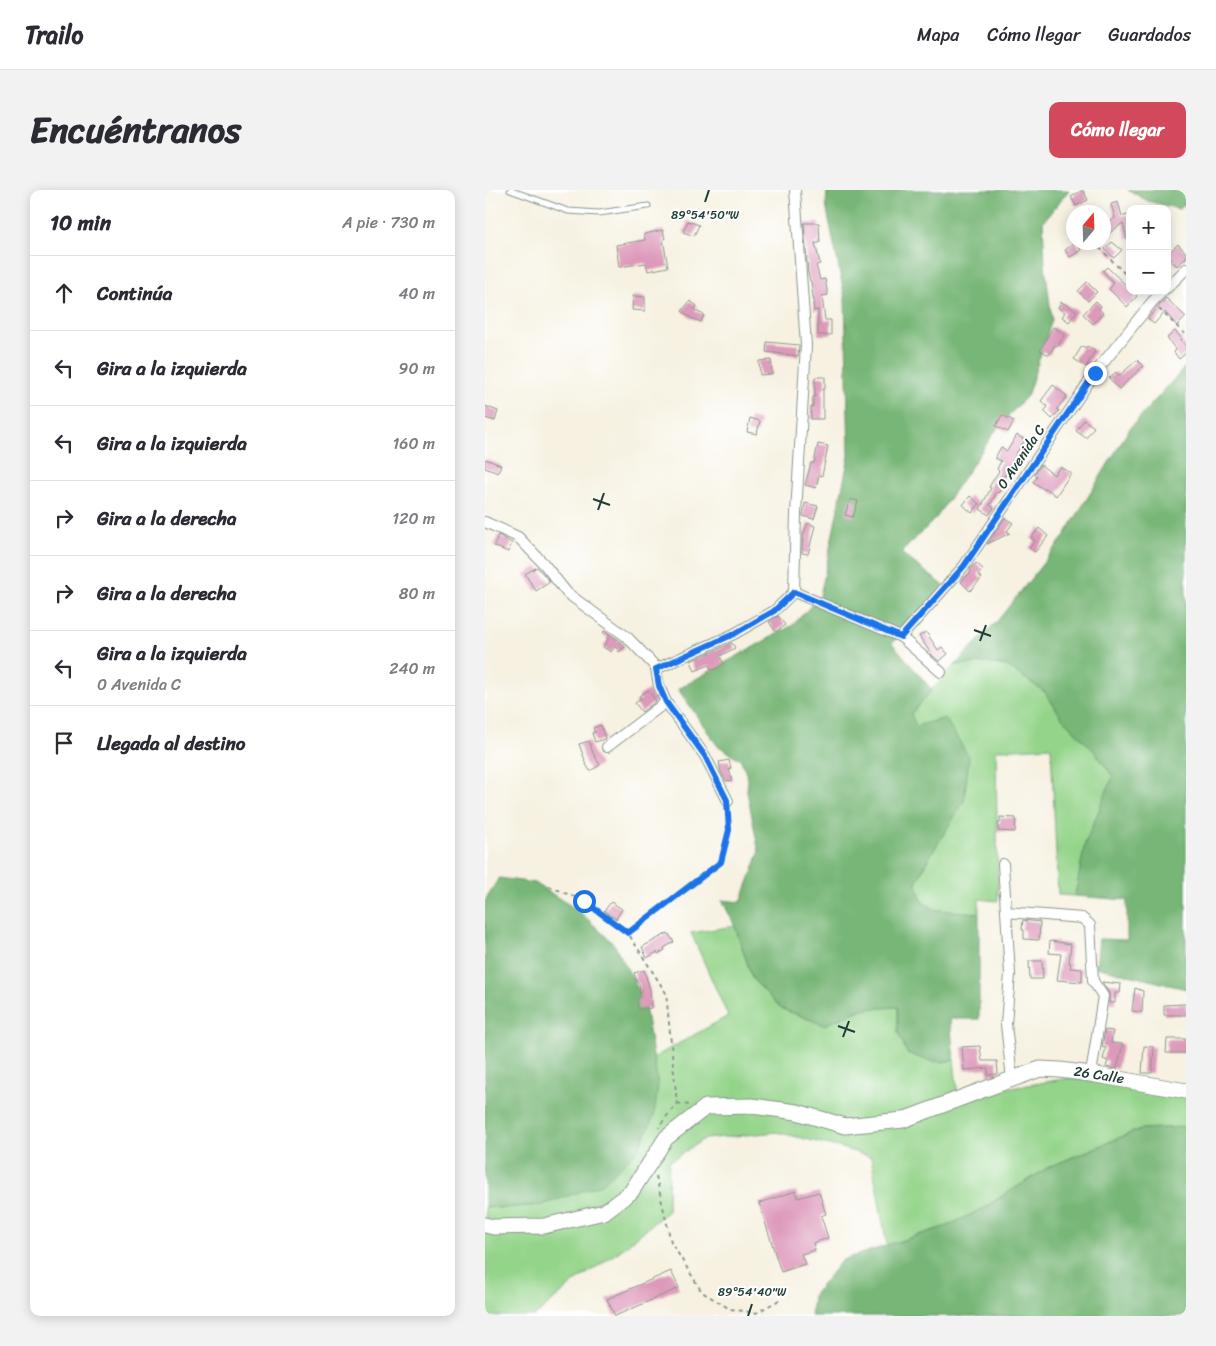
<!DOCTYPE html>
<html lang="es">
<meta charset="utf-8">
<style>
:root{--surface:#fff;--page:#f2f2f3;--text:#2b2b33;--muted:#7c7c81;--line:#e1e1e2;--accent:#d1495b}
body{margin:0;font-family:Sriracha,sans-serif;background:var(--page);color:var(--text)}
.controls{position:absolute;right:15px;top:15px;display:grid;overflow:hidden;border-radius:10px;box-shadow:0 2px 12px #0003}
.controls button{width:45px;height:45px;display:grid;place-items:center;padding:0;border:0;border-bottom:1px solid var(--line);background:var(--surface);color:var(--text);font:25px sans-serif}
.compass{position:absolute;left:581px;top:15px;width:45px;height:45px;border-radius:50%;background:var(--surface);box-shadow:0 2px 12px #0003;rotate:19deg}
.stop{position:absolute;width:15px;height:15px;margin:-11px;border:4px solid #1a73e8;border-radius:50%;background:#fff}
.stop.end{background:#1a73e8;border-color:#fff;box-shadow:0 1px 5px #0008}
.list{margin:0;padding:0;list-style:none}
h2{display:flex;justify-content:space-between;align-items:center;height:65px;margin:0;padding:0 20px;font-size:21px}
h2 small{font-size:16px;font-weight:400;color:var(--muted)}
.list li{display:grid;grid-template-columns:32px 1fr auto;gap:15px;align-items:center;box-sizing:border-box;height:75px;padding:0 20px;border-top:1px solid var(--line)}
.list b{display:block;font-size:19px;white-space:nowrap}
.list p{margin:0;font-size:16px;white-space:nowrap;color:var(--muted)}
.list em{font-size:16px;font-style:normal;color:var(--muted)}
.icon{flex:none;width:28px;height:28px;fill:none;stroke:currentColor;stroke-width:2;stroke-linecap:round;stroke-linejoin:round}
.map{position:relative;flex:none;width:701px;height:1126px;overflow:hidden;border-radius:10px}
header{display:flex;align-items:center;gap:30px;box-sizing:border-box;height:70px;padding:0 25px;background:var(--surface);border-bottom:1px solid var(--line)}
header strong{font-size:24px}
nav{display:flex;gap:28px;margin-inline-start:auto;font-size:18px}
.intro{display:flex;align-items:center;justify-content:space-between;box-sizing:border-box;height:120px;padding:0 30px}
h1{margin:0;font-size:35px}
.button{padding:12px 22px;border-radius:10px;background:var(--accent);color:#fff;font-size:18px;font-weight:700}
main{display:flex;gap:30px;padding:0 30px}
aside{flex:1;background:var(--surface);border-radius:10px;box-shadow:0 2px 12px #0003}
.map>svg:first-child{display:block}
</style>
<header>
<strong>Trailo</strong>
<nav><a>Mapa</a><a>Cómo llegar</a><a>Guardados</a></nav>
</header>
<div class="intro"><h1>Encuéntranos</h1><a class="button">Cómo llegar</a></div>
<main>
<aside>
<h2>10 min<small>A pie · 730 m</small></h2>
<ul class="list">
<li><svg class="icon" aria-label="ahead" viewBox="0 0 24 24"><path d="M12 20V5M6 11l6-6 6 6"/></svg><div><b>Continúa</b></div><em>40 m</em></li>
<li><svg class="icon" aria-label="left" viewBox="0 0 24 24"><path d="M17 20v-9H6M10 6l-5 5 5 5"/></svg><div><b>Gira a la izquierda</b></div><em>90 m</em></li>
<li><svg class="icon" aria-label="left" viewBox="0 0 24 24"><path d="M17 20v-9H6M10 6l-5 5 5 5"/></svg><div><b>Gira a la izquierda</b></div><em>160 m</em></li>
<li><svg class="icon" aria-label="right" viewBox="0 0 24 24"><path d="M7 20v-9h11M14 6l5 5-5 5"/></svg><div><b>Gira a la derecha</b></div><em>120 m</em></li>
<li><svg class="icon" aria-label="right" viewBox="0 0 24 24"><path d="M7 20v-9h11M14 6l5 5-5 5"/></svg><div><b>Gira a la derecha</b></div><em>80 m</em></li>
<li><svg class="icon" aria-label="left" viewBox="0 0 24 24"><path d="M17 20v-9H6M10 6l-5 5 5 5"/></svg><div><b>Gira a la izquierda</b><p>0 Avenida C</p></div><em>240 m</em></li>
<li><svg class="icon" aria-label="arrive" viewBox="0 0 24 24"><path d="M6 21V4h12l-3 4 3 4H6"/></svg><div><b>Llegada al destino</b></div></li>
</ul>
</aside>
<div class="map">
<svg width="701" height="1126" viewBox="0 0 701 1126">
<rect width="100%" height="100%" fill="#fff"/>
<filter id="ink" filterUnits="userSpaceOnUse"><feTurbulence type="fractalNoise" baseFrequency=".02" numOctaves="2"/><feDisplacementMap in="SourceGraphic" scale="10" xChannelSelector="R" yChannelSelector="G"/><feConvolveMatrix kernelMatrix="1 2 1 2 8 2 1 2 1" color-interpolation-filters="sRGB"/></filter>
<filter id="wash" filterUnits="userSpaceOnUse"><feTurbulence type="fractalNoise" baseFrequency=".0096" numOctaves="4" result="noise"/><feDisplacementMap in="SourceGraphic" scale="20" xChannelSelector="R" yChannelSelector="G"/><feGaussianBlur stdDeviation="1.12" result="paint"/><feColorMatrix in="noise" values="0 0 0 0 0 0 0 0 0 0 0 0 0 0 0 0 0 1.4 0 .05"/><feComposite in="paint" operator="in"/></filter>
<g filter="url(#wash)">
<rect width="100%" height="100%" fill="#f6f1e1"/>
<g fill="#94d48a" stroke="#5a885f">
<path d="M 500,473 L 522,476 L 560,502 L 578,529 L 610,562 L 628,587 L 600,654 L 590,706 L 573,705 L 566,557 L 511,560 L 513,711 L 494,709 L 494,723 L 452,720 L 437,712 L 431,693 L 444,668 L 430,536 L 425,523 L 470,475 Z"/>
<path d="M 250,736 L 267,788 L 295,818 L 339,835 L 377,819 L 413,817 L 413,842 L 457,872 L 469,870 L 473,907 L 584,888 L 701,904 L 701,937 L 655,939 L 564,977 L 495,1020 L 462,1036 L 402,1055 L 386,967 L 357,958 L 292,942 L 219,949 L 184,972 L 183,1021 L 136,1060 L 90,1092 L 50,1126 L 0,1126 L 0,1017 L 18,1018 L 57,1015 L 173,896 L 168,868 L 243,826 L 206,743 Z"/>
</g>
<g fill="#77b676" stroke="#4b7a55">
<path d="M 342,0 L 584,0 L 558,32 L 560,76 L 567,130 L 542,206 L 513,237 L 451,328 L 416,363 L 462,398 L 407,453 L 447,500 L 426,524 L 431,536 L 460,528 L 484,567 L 479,611 L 444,668 L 431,693 L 437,712 L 452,720 L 494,723 L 494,829 L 465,829 L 469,870 C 449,874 440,870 422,863 L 413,842 L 413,817 L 377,819 L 339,835 L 295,818 L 267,788 L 250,736 L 237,710 L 256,712 L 274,663 L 262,601 L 263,589 L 256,570 L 232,555 L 193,499 L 308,435 L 335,406 L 364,266 L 360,108 L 341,15 Z"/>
<path d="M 643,0 L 701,0 L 701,13 L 694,19 L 663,11 Z"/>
<path d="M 701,176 L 701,799 L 611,777 L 614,749 L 642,750 L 642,710 L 590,706 L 600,654 L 628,586 L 610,562 L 578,529 L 560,502 L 522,476 L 500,473 L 470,475 L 514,429 L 578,348 L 645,238 Z"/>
<path d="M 14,688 L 50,693 L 94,721 L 129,754 L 159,810 L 173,896 L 169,926 L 153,960 L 117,994 L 57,1015 L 18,1018 L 0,1017 L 0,712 L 3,705 Z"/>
<path d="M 701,937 L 701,1126 L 326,1126 L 328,1106 L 357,1070 L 462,1036 L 495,1020 L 564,977 L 656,939 Z"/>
</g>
<g id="blocks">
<g fill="#dd98ba">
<path d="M 598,0 L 603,10 L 591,16 L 586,7 Z"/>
<path d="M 633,12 L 637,26 L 645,25 L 645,48 L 642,49 L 638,33 L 618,48 L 618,37 L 630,28 L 626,14 Z"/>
<path d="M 203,31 L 214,35 L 209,46 L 198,42 Z"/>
<path d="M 319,33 L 334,33 L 335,53 L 330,53 L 335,74 L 331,75 L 335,90 L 340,89 L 343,105 L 337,106 L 340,130 L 346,130 L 346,145 L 333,145 L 333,120 L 329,121 L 328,113 L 329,113 L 326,91 L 325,91 L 323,83 Z"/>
<path d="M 178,40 L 180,49 L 178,49 L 183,77 L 163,81 L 161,73 L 134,77 L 131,55 L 160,50 L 159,44 Z"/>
<path d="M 591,52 L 596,60 L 585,67 L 580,60 Z"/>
<path d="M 627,52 L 637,60 L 629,68 L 620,59 Z"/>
<path d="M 693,54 L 701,63 L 701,68 L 692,76 L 682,66 L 682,64 Z"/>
<path d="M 622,77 L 645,99 L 645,101 L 647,101 L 652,106 L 642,117 L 624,99 L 629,93 L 618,81 Z"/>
<path d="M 602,92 L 612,102 L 603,111 L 593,101 Z"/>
<path d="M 148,106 L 160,107 L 160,121 L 147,120 Z"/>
<path d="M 681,108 L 701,127 L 692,136 L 680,122 L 669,134 L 663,129 Z"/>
<path d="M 205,111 L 212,116 L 209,120 L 219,125 L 216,132 L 206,128 L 197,121 Z"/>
<path d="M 611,111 L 616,116 L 614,119 L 618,123 L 608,134 L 598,124 Z"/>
<path d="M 576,112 L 584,116 L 592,121 L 584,132 L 577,127 L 580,122 L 573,118 Z"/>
<path d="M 568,137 L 580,144 L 573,156 L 570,155 L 564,165 L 555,160 Z"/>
<path d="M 690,141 L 697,149 L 696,150 L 701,156 L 701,163 L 694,169 L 689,162 L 691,160 L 682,148 Z"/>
<path d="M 282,152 L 314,155 L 313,166 L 281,162 Z"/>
<path d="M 597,156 L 601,158 L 602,156 L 610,161 L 601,177 L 589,169 Z"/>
<path d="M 286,170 L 287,184 L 275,185 L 274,171 Z"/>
<path d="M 652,170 L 658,176 L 634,199 L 624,188 L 631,182 L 634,186 Z"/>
<path d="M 330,187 L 340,187 L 340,199 L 338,199 L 338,229 L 326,229 L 326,217 L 328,217 L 328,207 L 330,207 Z"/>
<path d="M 568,195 L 582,206 L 572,219 L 574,221 L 567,229 L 559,221 L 563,217 L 556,211 Z"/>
<path d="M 0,216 L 13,221 L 10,231 L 0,228 Z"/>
<path d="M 517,225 L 529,231 L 523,242 L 511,236 Z"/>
<path d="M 265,228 L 275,231 L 272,244 L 262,242 Z"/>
<path d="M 599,230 L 609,237 L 601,248 L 591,241 Z"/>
<path d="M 532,245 L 540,250 L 530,265 L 532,267 L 515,293 L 519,295 L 513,303 L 512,302 L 505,315 L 509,318 L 504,325 L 495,319 L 506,298 L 504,297 L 514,281 L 512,279 L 516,271 L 510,268 L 516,257 L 522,261 Z"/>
<path d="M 333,254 L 343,256 L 337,286 L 334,285 L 331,298 L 320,295 L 326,273 L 329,273 Z"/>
<path d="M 0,269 L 16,275 L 13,283 L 0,278 Z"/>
<path d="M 556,275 L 569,285 L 575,277 L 586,283 L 571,306 L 561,298 L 560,300 L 548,292 L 552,287 L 549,284 Z"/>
<path d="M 485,306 L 494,314 L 487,323 L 478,315 Z"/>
<path d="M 365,309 L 373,311 L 368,327 L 360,325 Z"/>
<path d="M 320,313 L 333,316 L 329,329 L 318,326 Z"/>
<path d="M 520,328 L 528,333 L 522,341 L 525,343 L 502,354 Z"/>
<path d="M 323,333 L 330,336 L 323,364 L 317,363 L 318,346 Z"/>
<path d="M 554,338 L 563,346 L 550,362 L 544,358 L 550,351 L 546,348 Z"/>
<path d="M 13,345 L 27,353 L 23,362 L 9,356 Z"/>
<path d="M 491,373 L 498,379 L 493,385 L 497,388 L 485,401 L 476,392 L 486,382 L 485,379 Z"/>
<path d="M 52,377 L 65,392 L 51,401 L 40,384 Z"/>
<path d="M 293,426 L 300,435 L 291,442 L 284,432 Z"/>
<path d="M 119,441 L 135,451 L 140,457 L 134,462 L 130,456 L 126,462 L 118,457 L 123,449 L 118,442 Z"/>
<path d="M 441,442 L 453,460 L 457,457 L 463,464 L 454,471 L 448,466 L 434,446 Z"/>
<path d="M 247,453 L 250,458 L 235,466 L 239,474 L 227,481 L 224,475 L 210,481 L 206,471 Z"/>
<path d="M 163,500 L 171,511 L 157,522 L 150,513 L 156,509 L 154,506 Z"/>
<path d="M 116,535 L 120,549 L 110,552 L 107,543 L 110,542 L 108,538 Z"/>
<path d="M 104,551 L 108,563 L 115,575 L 105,581 L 99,571 L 100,570 L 94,554 Z"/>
<path d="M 244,570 L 246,578 L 244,579 L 247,590 L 241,591 L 236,582 L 234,572 Z"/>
<path d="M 515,627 L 531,628 L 530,642 L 513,641 L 513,633 L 515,633 Z"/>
<path d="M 126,712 L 137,719 L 131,729 L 119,721 Z"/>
<path d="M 538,730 L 555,732 L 554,750 L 539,749 L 539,740 L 537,740 Z"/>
<path d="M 183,743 L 189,752 L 179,758 L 180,760 L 173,764 L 172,762 L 162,768 L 157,757 Z"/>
<path d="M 565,751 L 586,754 L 584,773 L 586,773 L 585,778 L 597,779 L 597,792 L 572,790 L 576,764 L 564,763 Z"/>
<path d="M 544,771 L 557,771 L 558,789 L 545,789 Z"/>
<path d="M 159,780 L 165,800 L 166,818 L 153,819 L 152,808 L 155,808 L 154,793 L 152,793 L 149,783 Z"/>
<path d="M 617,792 L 636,794 L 635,803 L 630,803 L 630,813 L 624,813 L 624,803 Z"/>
<path d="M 650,798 L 658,801 L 657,822 L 647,821 Z"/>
<path d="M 701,814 L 701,825 L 679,825 L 679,815 Z"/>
<path d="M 620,840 L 628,841 L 626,853 L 638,854 L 632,879 L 621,877 L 623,871 L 618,869 L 621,858 L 617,857 Z"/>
<path d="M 682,849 L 701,849 L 701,863 L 681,863 Z"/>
<path d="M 495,856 L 497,871 L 512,871 L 513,884 L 503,885 L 503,878 L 479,880 L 477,857 Z"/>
<path d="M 659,856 L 669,857 L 667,883 L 657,883 Z"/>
<path d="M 311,1001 L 313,1008 L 334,1002 L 341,1024 L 336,1026 L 343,1048 L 328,1053 L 330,1060 L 316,1064 L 320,1074 L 296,1082 L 274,1013 Z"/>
<path d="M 186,1081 L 194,1098 L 130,1126 L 122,1109 Z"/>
</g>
</g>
</g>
<g filter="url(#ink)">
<use href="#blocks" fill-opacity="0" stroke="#8a978a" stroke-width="1"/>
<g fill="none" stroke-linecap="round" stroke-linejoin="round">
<g stroke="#8a978a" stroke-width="7">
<path id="lane" d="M 25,0 L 83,21 L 114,23 L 163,16"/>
</g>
<g stroke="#8a978a" stroke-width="12">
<g id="street">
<path d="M 682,98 L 701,79"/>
<path d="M 0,332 L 33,347 L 59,374 L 82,403 L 142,447 L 168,474 L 171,479 L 174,496 L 181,512 L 220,566 L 243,611"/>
<path d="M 309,402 L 416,447 L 456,482"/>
<path d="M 416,447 L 479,376 L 610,183 L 667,112 L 678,101"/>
<path d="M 171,479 L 249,444 L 289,421 L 309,402 L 311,323 L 321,155 L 310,0"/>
<path d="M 122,557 L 181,512"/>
<path d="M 518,674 L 525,784 L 521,834 L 527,889"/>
<path d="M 521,722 L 597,728 L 605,735 L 608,791 L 618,806 L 606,884"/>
</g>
</g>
<g stroke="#8a978a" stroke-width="17">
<path id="secondary" d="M 0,1035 L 9,1037 L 59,1036 L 119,1022 L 146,1002 L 181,948 L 221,917 L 267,916 L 312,922 L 360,936 L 418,930 L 500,899 L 555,879 L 575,880 L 606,884 L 701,901"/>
</g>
<g stroke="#8a978a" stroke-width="2" stroke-dasharray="4 4" stroke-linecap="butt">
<path d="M 609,52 L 645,89"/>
<path d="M 674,119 L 701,145"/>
<path d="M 64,696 L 99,711 L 143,743 L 181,803 L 192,913 L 175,935 L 174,938"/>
<path d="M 143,743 L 236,672 L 244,640 L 243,620"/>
<path d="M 192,913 L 204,915"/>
<path d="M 171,986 L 186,1052 L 217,1102 L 245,1119 L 271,1123 L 296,1109"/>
</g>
<use href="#lane" stroke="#fff" stroke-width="5"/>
<use href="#street" stroke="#fff" stroke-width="10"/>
<use href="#secondary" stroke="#fff" stroke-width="15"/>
</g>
</g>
<g fill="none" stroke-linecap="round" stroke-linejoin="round" filter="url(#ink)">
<path stroke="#1a73e8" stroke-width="6" d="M 99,711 L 143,743 L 236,672 L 244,640 L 242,610 L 220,566 L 181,512 L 174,496 L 171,479 L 249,444 L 289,421 L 309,402 L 416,447 L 479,376 L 610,183"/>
</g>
<path fill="none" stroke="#1f3d34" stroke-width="2" d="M 220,12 L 224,0M 108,309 L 125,315M 113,320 L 119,303M 489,440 L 506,446M 495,451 L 501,435M 353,836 L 370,842M 358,847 L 364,831M 263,1126 L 267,1114"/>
<g text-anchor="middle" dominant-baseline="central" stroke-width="4" stroke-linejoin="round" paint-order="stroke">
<g font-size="14" fill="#1f3d34" stroke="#fff">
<text transform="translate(536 267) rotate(-56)">0 Avenida C</text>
<text transform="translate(614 885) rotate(9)">26 Calle</text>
</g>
</g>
<g font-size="12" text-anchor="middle" fill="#1f3d34" stroke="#fff" stroke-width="4" stroke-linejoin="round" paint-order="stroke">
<text x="220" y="29">89°54'50"W</text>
<text x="267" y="1106">89°54'40"W</text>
</g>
</svg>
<div class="controls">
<button>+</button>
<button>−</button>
</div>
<svg class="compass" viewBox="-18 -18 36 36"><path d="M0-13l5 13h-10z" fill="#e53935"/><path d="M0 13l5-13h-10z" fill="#7c7c81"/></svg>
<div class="stop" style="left:99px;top:711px"></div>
<div class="stop end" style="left:610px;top:183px"></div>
</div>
</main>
